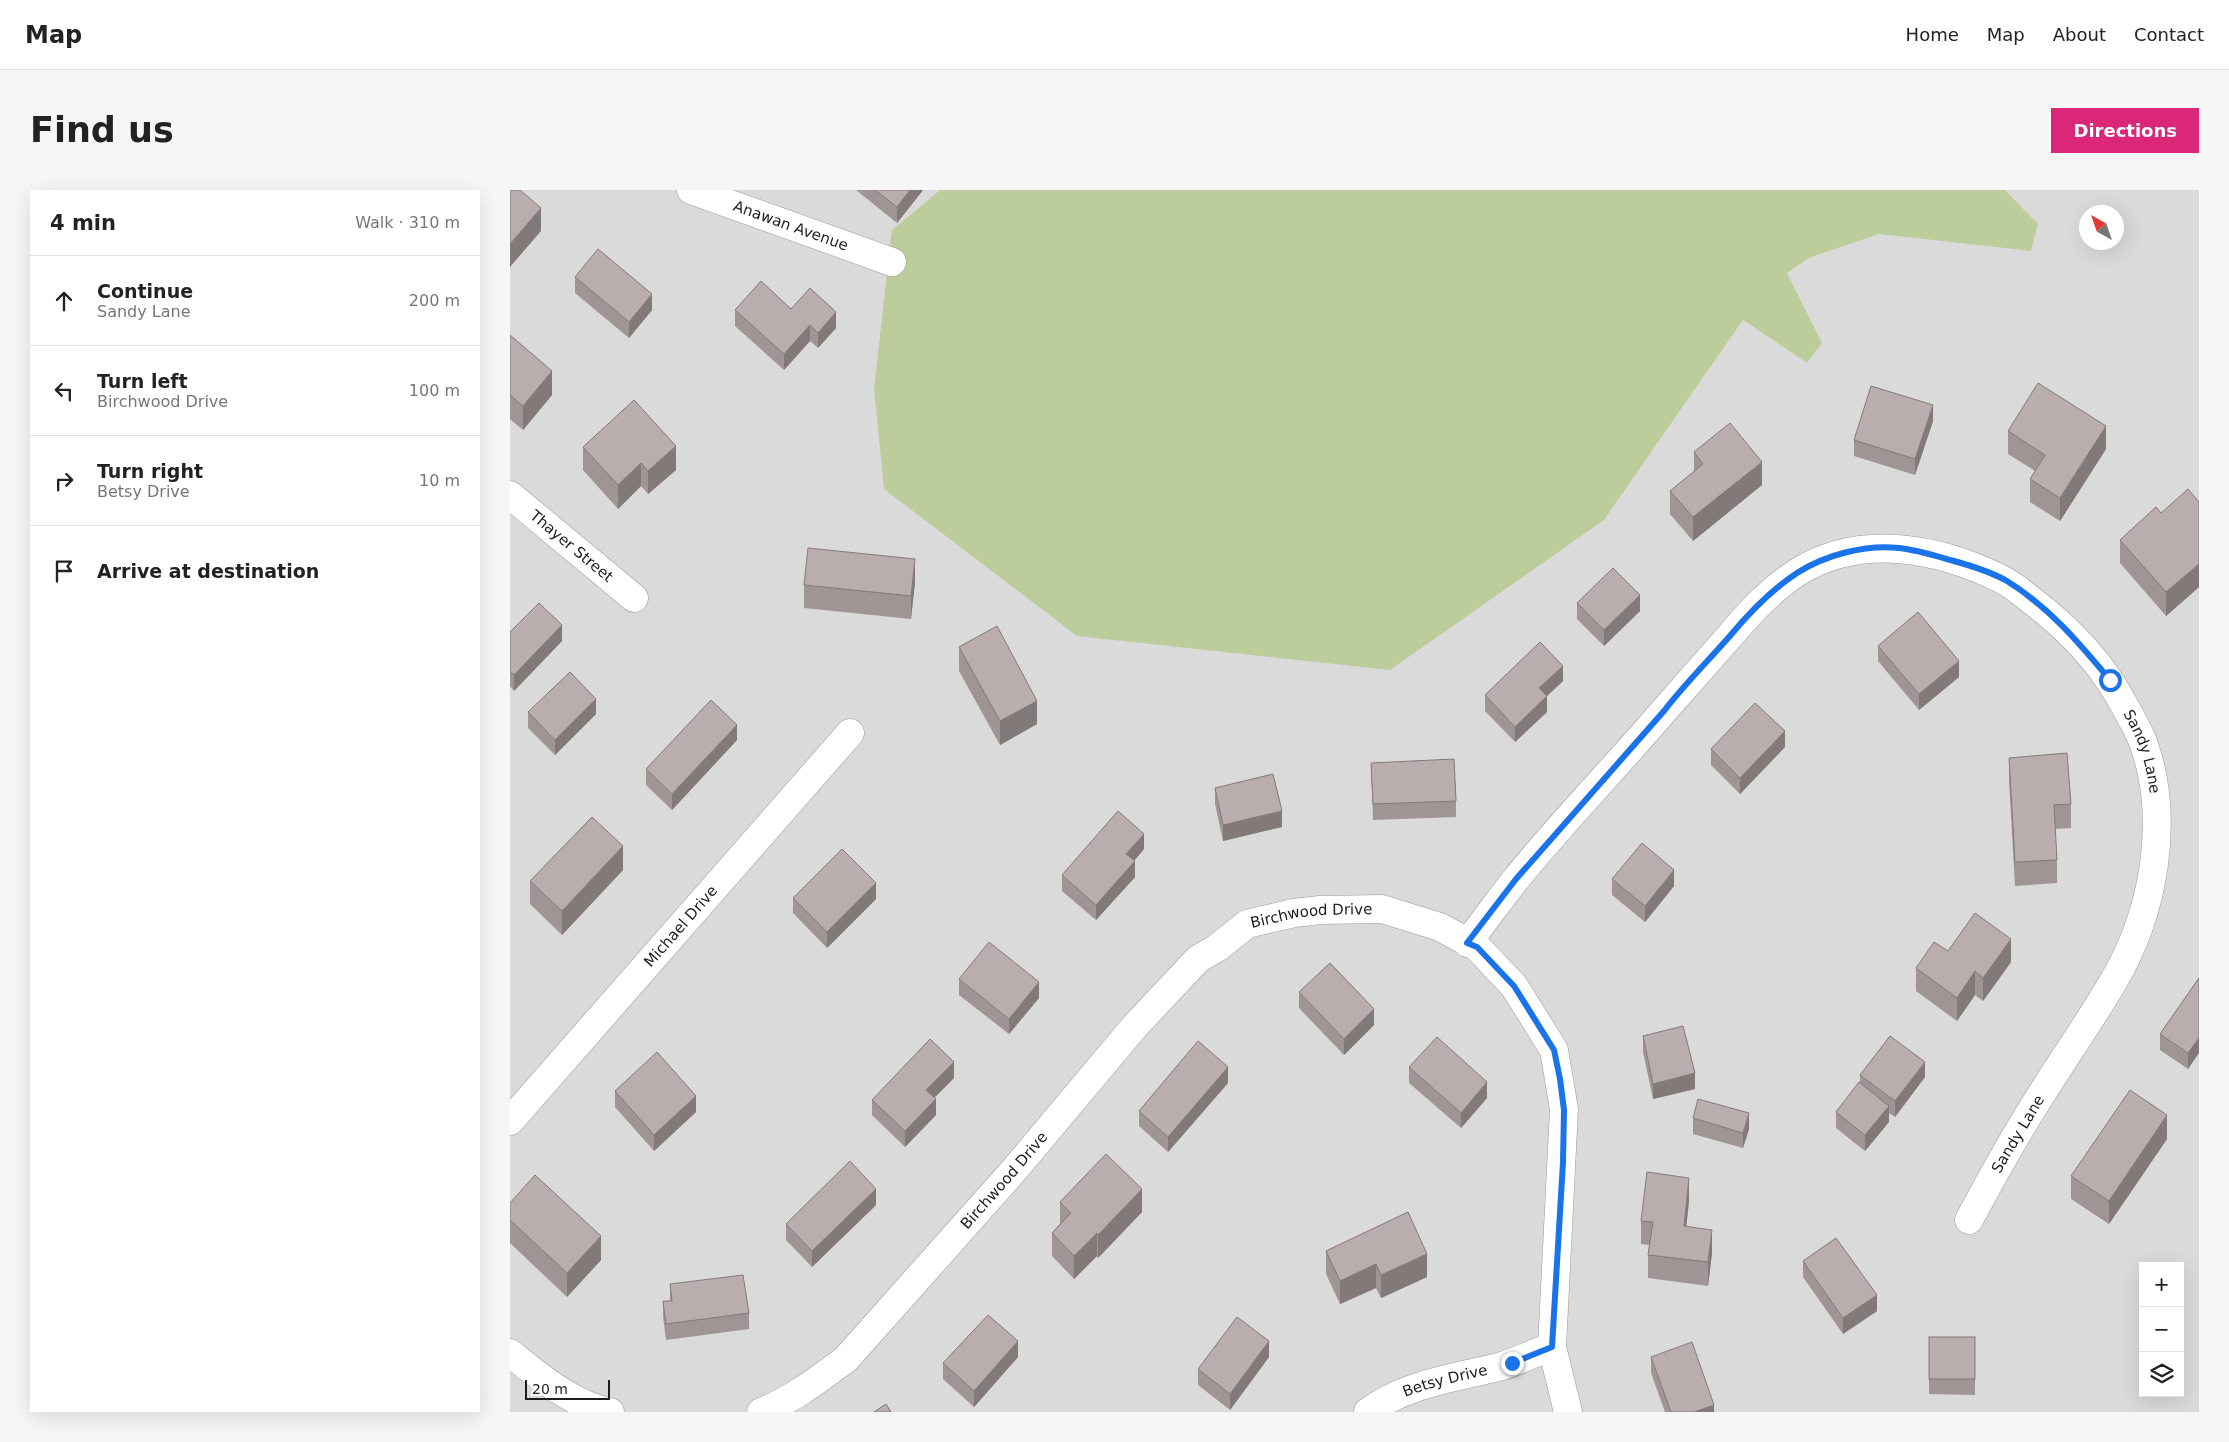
<!DOCTYPE html>
<meta charset="utf-8">
<style>
:root{--surface:#fff;--page:#f6f6f6;--text:#222;--muted:#767676;--line:#e0e0e0;--accent:#db2777}
body{margin:0;font-family:"DejaVu Sans",sans-serif;background:var(--page);color:var(--text)}
.controls{position:absolute;right:15px;bottom:15px;display:grid;overflow:hidden;border-radius:0px;box-shadow:0 5px 20px #0002}
.controls button{width:45px;height:45px;display:grid;place-items:center;padding:0;border:0;border-bottom:1px solid var(--line);background:var(--surface);color:var(--text);font:25px sans-serif}
.compass{position:absolute;left:1569px;top:15px;width:45px;height:45px;border-radius:50%;background:var(--surface);box-shadow:0 5px 20px #0002;rotate:320deg}
.scale{position:absolute;left:15px;bottom:12px;width:85px;box-sizing:border-box;padding-left:5px;border:2px solid #1d1d1d;border-top:0;font-size:14px;line-height:18px;white-space:nowrap;color:#1d1d1d;-webkit-text-stroke:4px #fff;paint-order:stroke}
.stop{position:absolute;width:15px;height:15px;margin:-11px;border:4px solid #1a73e8;border-radius:50%;background:#fff}
.stop.end{background:#1a73e8;border-color:#fff;box-shadow:0 1px 5px #0008}
.list{margin:0;padding:0;list-style:none}
h2{display:flex;justify-content:space-between;align-items:center;height:65px;margin:0;padding:0 20px;font-size:21px}
h2 small{font-size:16px;font-weight:400;color:var(--muted)}
.list li{display:grid;grid-template-columns:32px 1fr auto;gap:15px;align-items:center;box-sizing:border-box;height:90px;padding:0 20px;border-top:1px solid var(--line)}
.list b{display:block;font-size:19px;white-space:nowrap}
.list p{margin:0;font-size:16px;white-space:nowrap;color:var(--muted)}
.list em{font-size:16px;font-style:normal;color:var(--muted)}
.icon{flex:none;width:28px;height:28px;fill:none;stroke:currentColor;stroke-width:2;stroke-linecap:round;stroke-linejoin:round}
.map{position:relative;flex:none;width:1689px;height:1222px;overflow:hidden;border-radius:0px}
header{display:flex;align-items:center;gap:30px;box-sizing:border-box;height:70px;padding:0 25px;background:var(--surface);border-bottom:1px solid var(--line)}
header strong{font-size:24px}
nav{display:flex;gap:28px;margin-inline-start:auto;font-size:18px}
.intro{display:flex;align-items:center;justify-content:space-between;box-sizing:border-box;height:120px;padding:0 30px}
h1{margin:0;font-size:35px}
.button{padding:12px 22px;border-radius:0px;background:var(--accent);color:#fff;font-size:18px;font-weight:700}
main{display:flex;gap:30px;padding:0 30px}
aside{flex:1;background:var(--surface);border-radius:0px;box-shadow:0 5px 20px #0002}
.map>svg:first-child{display:block}
</style>
<header>
<strong>Map</strong>
<nav><a>Home</a><a>Map</a><a>About</a><a>Contact</a></nav>
</header>
<div class="intro"><h1>Find us</h1><a class="button">Directions</a></div>
<main>
<aside>
<h2>4 min<small>Walk · 310 m</small></h2>
<ul class="list">
<li><svg class="icon" aria-label="ahead" viewBox="0 0 24 24"><path d="M12 20V5M6 11l6-6 6 6"/></svg><div><b>Continue</b><p>Sandy Lane</p></div><em>200 m</em></li>
<li><svg class="icon" aria-label="left" viewBox="0 0 24 24"><path d="M17 20v-9H6M10 6l-5 5 5 5"/></svg><div><b>Turn left</b><p>Birchwood Drive</p></div><em>100 m</em></li>
<li><svg class="icon" aria-label="right" viewBox="0 0 24 24"><path d="M7 20v-9h11M14 6l5 5-5 5"/></svg><div><b>Turn right</b><p>Betsy Drive</p></div><em>10 m</em></li>
<li><svg class="icon" aria-label="arrive" viewBox="0 0 24 24"><path d="M6 21V4h12l-3 4 3 4H6"/></svg><div><b>Arrive at destination</b></div></li>
</ul>
</aside>
<div class="map">
<svg width="1689" height="1222" viewBox="0 0 1689 1222">
<rect width="100%" height="100%" fill="#eee7e3"/>
<path fill="#dbdadb" fill-rule="evenodd" d="M 0,0 L 430,0 L 382,40 L 1094,330 L 1233,130 L 1297,172 L 1312,153 L 1277,83 L 1299,68 L 1369,44 L 1521,61 L 1528,34 L 1495,0 L 1689,0 L 1689,1222 L 0,1222 ZM 1576,22 L 1606,22 L 1606,52 L 1576,52 ZM 1633,1076 L 1670,1076 L 1670,1203 L 1633,1203 Z"/>
<path fill="#bccc9a" d="M 430,0 L 1495,0 L 1528,34 L 1521,61 L 1369,44 L 1299,68 L 1277,83 L 1312,153 L 1297,173 L 1233,130 L 1094,330 L 880,480 L 567,446 L 374,299 L 364,199 L 382,40 Z"/>
<g fill="none" stroke-linecap="round" stroke-linejoin="round">
<g stroke="#9a9a9a" stroke-width="29">
<g id="minor">
<path id="s1" d="M 181,0 L 382,72"/>
<path id="s2" d="M 0,305 L 124,408"/>
<path id="s3" d="M 957,753 C 974,732 989,710 1006,689 C 1052,632 1104,579 1151,524 C 1174,498 1196,473 1219,447 C 1239,423 1261,399 1288,382 C 1351,343 1429,358 1491,389 C 1502,394 1512,403 1521,410 C 1558,438 1591,472 1613,513 C 1620,526 1628,539 1633,552 C 1661,629 1644,723 1603,792 C 1582,828 1558,862 1536,897 C 1508,940 1483,985 1459,1030"/>
<path id="s4" d="M 0,931 L 340,543"/>
<path d="M 0,1163 C 29,1186 62,1215 100,1222"/>
<path id="s5" d="M 251,1222 C 282,1210 309,1189 336,1169 L 505,979 L 625,836 L 688,769 L 707,758 L 737,734 L 784,723 L 810,720 L 872,719 L 930,737 L 967,757 L 1004,796 L 1044,860 L 1054,919 L 1042,1157 L 1058,1222"/>
<path id="s6" d="M 858,1222 C 897,1193 946,1188 992,1176 C 1009,1171 1025,1162 1042,1157"/>
</g>
</g>
<use href="#minor" stroke="#fff" stroke-width="28"/>
</g>
<g fill="#a09595">
<path d="M 346,0 L 413,0 L 387,33 Z"/>
<path d="M 65,87 L 142,120 L 119,148 L 65,103 Z"/>
<path d="M 281,119 L 326,138 L 308,158 L 300,151 L 274,180 L 225,136 L 225,120 Z"/>
<path d="M 0,145 L 42,205 L 13,240 L 0,229 Z"/>
<path d="M 1423,231 L 1405,285 L 1344,266 L 1344,250 Z"/>
<path d="M 1498,241 L 1596,259 L 1550,331 L 1520,312 L 1520,289 L 1525,281 L 1498,264 Z"/>
<path d="M 73,257 L 166,280 L 138,304 L 131,296 L 108,319 L 73,280 Z"/>
<path d="M 1184,262 L 1252,295 L 1183,351 L 1160,324 L 1160,301 L 1184,282 Z"/>
<path d="M 1689,312 L 1689,397 L 1656,426 L 1610,373 L 1610,350 L 1651,323 Z"/>
<path d="M 405,392 L 401,429 L 294,418 L 294,395 Z"/>
<path d="M 1067,413 L 1130,421 L 1094,456 L 1067,429 Z"/>
<path d="M 0,442 L 52,451 L 4,501 L 0,496 Z"/>
<path d="M 1368,456 L 1449,487 L 1409,520 L 1368,471 Z"/>
<path d="M 449,457 L 527,534 L 490,555 L 449,481 Z"/>
<path d="M 1053,491 L 1037,506 L 1037,522 L 1005,552 L 975,521 L 975,505 Z"/>
<path d="M 18,522 L 86,524 L 45,565 L 18,538 Z"/>
<path d="M 227,550 L 162,620 L 136,595 L 136,579 Z"/>
<path d="M 1275,557 L 1230,604 L 1201,575 L 1201,559 Z"/>
<path d="M 1499,568 L 1561,614 L 1561,638 L 1545,639 L 1547,670 L 1547,693 L 1505,696 L 1499,591 Z"/>
<path d="M 861,573 L 946,611 L 946,627 L 863,630 Z"/>
<path d="M 705,598 L 772,637 L 713,651 L 705,614 Z"/>
<path d="M 634,659 L 624,671 L 625,687 L 586,730 L 552,701 L 552,685 Z"/>
<path d="M 113,680 L 52,745 L 20,714 L 20,691 Z"/>
<path d="M 1102,689 L 1164,696 L 1135,732 L 1102,705 Z"/>
<path d="M 283,708 L 366,709 L 317,758 L 283,723 Z"/>
<path d="M 1438,761 L 1501,772 L 1473,811 L 1465,805 L 1447,831 L 1406,801 L 1406,778 Z"/>
<path d="M 1689,788 L 1678,879 L 1650,860 L 1650,844 Z"/>
<path d="M 449,789 L 529,808 L 499,844 L 449,805 Z"/>
<path d="M 789,802 L 864,835 L 834,865 L 789,818 Z"/>
<path d="M 1133,846 L 1185,899 L 1143,909 L 1133,862 Z"/>
<path d="M 899,877 L 977,908 L 951,938 L 899,893 Z"/>
<path d="M 1350,885 L 1415,887 L 1385,927 L 1379,923 L 1379,932 L 1355,961 L 1326,938 L 1326,922 L 1350,893 Z"/>
<path d="M 444,888 L 424,908 L 426,925 L 395,957 L 362,925 L 362,910 Z"/>
<path d="M 718,893 L 658,962 L 629,936 L 629,921 Z"/>
<path d="M 105,901 L 186,922 L 144,961 L 105,917 Z"/>
<path d="M 1183,928 L 1239,939 L 1233,958 L 1183,944 Z"/>
<path d="M 1657,949 L 1599,1034 L 1561,1009 L 1561,986 Z"/>
<path d="M 1179,1011 L 1176,1036 L 1202,1063 L 1198,1096 L 1138,1088 L 1138,1065 L 1139,1055 L 1131,1054 L 1131,1031 Z"/>
<path d="M 550,1012 L 632,1022 L 588,1068 L 587,1066 L 564,1089 L 542,1066 L 542,1043 L 550,1034 Z"/>
<path d="M 0,1013 L 91,1070 L 57,1107 L 0,1053 Z"/>
<path d="M 366,1015 L 302,1077 L 276,1050 L 276,1034 Z"/>
<path d="M 816,1061 L 917,1087 L 871,1108 L 866,1098 L 830,1114 L 816,1084 Z"/>
<path d="M 1293,1071 L 1367,1121 L 1333,1144 L 1293,1087 Z"/>
<path d="M 160,1094 L 239,1123 L 239,1139 L 156,1150 L 153,1127 L 153,1111 L 160,1111 Z"/>
<path d="M 1419,1147 L 1465,1147 L 1465,1205 L 1419,1204 Z"/>
<path d="M 508,1167 L 464,1217 L 433,1189 L 433,1173 Z"/>
<path d="M 759,1167 L 720,1220 L 688,1195 L 688,1179 Z"/>
<path d="M 1141,1167 L 1204,1222 L 1155,1222 L 1141,1183 Z"/>
</g>
<g fill="#827979">
<path d="M 400,0 L 413,0 L 387,33 L 387,17 Z"/>
<path d="M 31,18 L 31,41 L 0,77 L 0,54 Z"/>
<path d="M 142,104 L 142,120 L 119,148 L 119,132 Z"/>
<path d="M 326,122 L 326,138 L 308,158 L 308,143 Z"/>
<path d="M 300,135 L 300,151 L 274,180 L 274,164 Z"/>
<path d="M 42,181 L 42,205 L 13,240 L 13,216 Z"/>
<path d="M 1423,215 L 1423,231 L 1405,285 L 1405,269 Z"/>
<path d="M 1596,236 L 1596,259 L 1550,331 L 1550,308 Z"/>
<path d="M 166,256 L 166,280 L 138,304 L 138,281 Z"/>
<path d="M 1252,272 L 1252,295 L 1183,351 L 1183,327 Z"/>
<path d="M 131,273 L 131,296 L 108,319 L 108,295 Z"/>
<path d="M 405,369 L 405,392 L 401,429 L 401,406 Z"/>
<path d="M 1689,374 L 1689,397 L 1656,426 L 1656,402 Z"/>
<path d="M 1130,405 L 1130,421 L 1094,456 L 1094,440 Z"/>
<path d="M 52,435 L 52,451 L 4,501 L 4,485 Z"/>
<path d="M 1449,471 L 1449,487 L 1409,520 L 1409,504 Z"/>
<path d="M 1053,476 L 1053,491 L 1037,506 L 1037,522 L 1005,552 L 1005,537 L 1029,498 Z"/>
<path d="M 86,509 L 86,524 L 45,565 L 45,550 Z"/>
<path d="M 527,511 L 527,534 L 490,555 L 490,531 Z"/>
<path d="M 227,535 L 227,550 L 162,620 L 162,604 Z"/>
<path d="M 1275,541 L 1275,557 L 1230,604 L 1230,588 Z"/>
<path d="M 772,621 L 772,637 L 713,651 L 713,635 Z"/>
<path d="M 634,644 L 634,659 L 616,680 L 616,664 Z"/>
<path d="M 113,656 L 113,680 L 52,745 L 52,721 Z"/>
<path d="M 625,671 L 625,687 L 586,730 L 586,715 Z"/>
<path d="M 1164,680 L 1164,696 L 1135,732 L 1135,716 Z"/>
<path d="M 366,693 L 366,709 L 317,758 L 317,742 Z"/>
<path d="M 1501,749 L 1501,772 L 1473,811 L 1473,788 Z"/>
<path d="M 1465,781 L 1465,805 L 1447,831 L 1447,808 Z"/>
<path d="M 529,792 L 529,808 L 499,844 L 499,829 Z"/>
<path d="M 864,819 L 864,835 L 834,865 L 834,849 Z"/>
<path d="M 1689,848 L 1689,863 L 1678,879 L 1678,863 Z"/>
<path d="M 444,872 L 444,888 L 416,916 L 416,900 Z"/>
<path d="M 1415,872 L 1415,887 L 1385,927 L 1385,911 Z"/>
<path d="M 718,877 L 718,893 L 658,962 L 658,947 Z"/>
<path d="M 1185,883 L 1185,899 L 1143,909 L 1143,894 Z"/>
<path d="M 977,892 L 977,908 L 951,938 L 951,923 Z"/>
<path d="M 186,906 L 186,922 L 144,961 L 144,945 Z"/>
<path d="M 426,909 L 426,925 L 395,957 L 395,941 Z"/>
<path d="M 1379,916 L 1379,932 L 1355,961 L 1355,945 Z"/>
<path d="M 1239,923 L 1239,939 L 1233,958 L 1233,943 Z"/>
<path d="M 1657,925 L 1657,949 L 1599,1034 L 1599,1011 Z"/>
<path d="M 1179,988 L 1179,1011 L 1174,1059 L 1174,1036 Z"/>
<path d="M 366,999 L 366,1015 L 302,1077 L 302,1061 Z"/>
<path d="M 632,999 L 632,1022 L 588,1068 L 588,1045 Z"/>
<path d="M 1202,1040 L 1202,1063 L 1198,1096 L 1198,1072 Z"/>
<path d="M 587,1043 L 587,1066 L 564,1089 L 564,1066 Z"/>
<path d="M 91,1046 L 91,1070 L 57,1107 L 57,1083 Z"/>
<path d="M 917,1064 L 917,1087 L 871,1108 L 871,1085 Z"/>
<path d="M 866,1074 L 866,1098 L 830,1114 L 830,1091 Z"/>
<path d="M 1367,1105 L 1367,1121 L 1333,1144 L 1333,1128 Z"/>
<path d="M 508,1151 L 508,1167 L 464,1217 L 464,1201 Z"/>
<path d="M 759,1151 L 759,1167 L 720,1220 L 720,1204 Z"/>
<path d="M 1204,1215 L 1204,1222 L 1184,1222 Z"/>
</g>
<g fill="#baadad" stroke="#827979">
<path d="M 0,0 L 10,0 L 31,18 L 0,54 Z"/>
<path d="M 365,0 L 400,0 L 387,17 Z"/>
<path d="M 88,59 L 142,104 L 119,132 L 65,87 Z"/>
<path d="M 251,91 L 281,119 L 300,98 L 326,122 L 308,143 L 300,135 L 274,164 L 225,120 Z"/>
<path d="M 0,145 L 42,181 L 13,216 L 0,205 Z"/>
<path d="M 1528,193 L 1596,236 L 1550,308 L 1520,289 L 1535,265 L 1498,241 Z"/>
<path d="M 1361,196 L 1423,215 L 1405,269 L 1344,250 Z"/>
<path d="M 124,210 L 166,256 L 138,281 L 131,273 L 108,295 L 73,257 Z"/>
<path d="M 1220,233 L 1252,272 L 1183,327 L 1160,301 L 1193,274 L 1184,262 Z"/>
<path d="M 1678,299 L 1689,312 L 1689,374 L 1656,402 L 1610,350 L 1646,317 L 1651,323 Z"/>
<path d="M 298,358 L 405,369 L 401,406 L 294,395 Z"/>
<path d="M 1103,378 L 1130,405 L 1094,440 L 1067,413 Z"/>
<path d="M 29,413 L 52,435 L 4,485 L 0,481 L 0,442 Z"/>
<path d="M 1408,422 L 1449,471 L 1409,504 L 1368,456 Z"/>
<path d="M 487,436 L 527,511 L 490,531 L 449,457 Z"/>
<path d="M 1030,452 L 1053,476 L 1029,498 L 1037,506 L 1005,537 L 975,505 Z"/>
<path d="M 60,482 L 86,509 L 45,550 L 18,522 Z"/>
<path d="M 201,510 L 227,535 L 162,604 L 136,579 Z"/>
<path d="M 1245,513 L 1275,541 L 1230,588 L 1201,559 Z"/>
<path d="M 1557,563 L 1561,614 L 1544,615 L 1547,670 L 1505,672 L 1499,568 Z"/>
<path d="M 944,569 L 946,611 L 863,614 L 861,573 Z"/>
<path d="M 763,584 L 772,621 L 713,635 L 705,598 Z"/>
<path d="M 608,621 L 634,644 L 616,664 L 625,671 L 586,715 L 552,685 Z"/>
<path d="M 82,627 L 113,656 L 52,721 L 20,691 Z"/>
<path d="M 1132,653 L 1164,680 L 1135,716 L 1102,689 Z"/>
<path d="M 332,659 L 366,693 L 317,742 L 283,708 Z"/>
<path d="M 1465,723 L 1501,749 L 1473,788 L 1465,781 L 1447,808 L 1406,778 L 1424,752 L 1438,761 Z"/>
<path d="M 479,752 L 529,792 L 499,829 L 449,789 Z"/>
<path d="M 820,773 L 864,819 L 834,849 L 789,802 Z"/>
<path d="M 1689,788 L 1689,848 L 1678,863 L 1650,844 Z"/>
<path d="M 1173,836 L 1185,883 L 1143,894 L 1133,846 Z"/>
<path d="M 1380,846 L 1415,872 L 1385,911 L 1350,885 Z"/>
<path d="M 927,847 L 977,892 L 951,923 L 899,877 Z"/>
<path d="M 420,849 L 444,872 L 416,900 L 426,909 L 395,941 L 362,910 Z"/>
<path d="M 688,851 L 718,877 L 658,947 L 629,921 Z"/>
<path d="M 147,862 L 186,906 L 144,945 L 105,901 Z"/>
<path d="M 1349,892 L 1379,916 L 1355,945 L 1326,922 Z"/>
<path d="M 1620,900 L 1657,925 L 1599,1011 L 1561,986 Z"/>
<path d="M 1188,909 L 1239,923 L 1233,943 L 1183,928 Z"/>
<path d="M 596,964 L 632,999 L 588,1045 L 587,1043 L 564,1066 L 542,1043 L 561,1023 L 550,1012 Z"/>
<path d="M 340,971 L 366,999 L 302,1061 L 276,1034 Z"/>
<path d="M 1137,982 L 1179,988 L 1174,1036 L 1202,1040 L 1198,1072 L 1138,1065 L 1143,1032 L 1131,1031 Z"/>
<path d="M 25,985 L 91,1046 L 57,1083 L 0,1030 L 0,1013 Z"/>
<path d="M 898,1022 L 917,1064 L 871,1085 L 866,1074 L 830,1091 L 816,1061 Z"/>
<path d="M 1326,1048 L 1367,1105 L 1333,1128 L 1293,1071 Z"/>
<path d="M 233,1085 L 239,1123 L 156,1134 L 153,1111 L 162,1111 L 160,1094 Z"/>
<path d="M 478,1125 L 508,1151 L 464,1201 L 433,1173 Z"/>
<path d="M 727,1127 L 759,1151 L 720,1204 L 688,1179 Z"/>
<rect x="1419" y="1147" width="46" height="42"/>
<path d="M 1182,1152 L 1204,1215 L 1184,1222 L 1161,1222 L 1141,1167 Z"/>
<path d="M 376,1214 L 381,1222 L 364,1222 Z"/>
</g>
<g fill="none" stroke-linecap="round" stroke-linejoin="round">
<path stroke="#1a73e8" stroke-width="6" d="M 1002,1173 L 1042,1157 L 1053,972 L 1054,920 L 1050,889 L 1044,860 L 1004,796 L 967,757 L 957,753 L 1006,689 L 1154,521 C 1174,495 1197,472 1219,447 C 1239,423 1261,400 1287,383 C 1315,365 1356,354 1389,358 C 1408,360 1426,366 1444,371 C 1462,376 1481,382 1497,391 C 1539,417 1569,453 1600,490"/>
</g>
<g text-anchor="middle" dominant-baseline="central" stroke-width="4.5" stroke-linejoin="round" paint-order="stroke">
<g font-size="15" fill="#1d1d1d" stroke="#fff">
<text stroke="none"><textPath href="#s1" startOffset="106">Anawan Avenue</textPath></text>
<text stroke="none"><textPath href="#s2" startOffset="80">Thayer Street</textPath></text>
<text stroke="none"><textPath href="#s3" startOffset="939">Sandy Lane</textPath></text>
<text stroke="none"><textPath href="#s5" startOffset="759">Birchwood Drive</textPath></text>
<text stroke="none"><textPath href="#s4" startOffset="259">Michael Drive</textPath></text>
<text transform="translate(1508 944) rotate(-59)">Sandy Lane</text>
<text stroke="none"><textPath href="#s5" startOffset="339">Birchwood Drive</textPath></text>
<text stroke="none"><textPath href="#s6" startOffset="84">Betsy Drive</textPath></text>
</g>
</g>
</svg>
<div class="controls">
<button>+</button>
<button>−</button>
<button><svg class="icon" aria-label="layers" viewBox="0 0 24 24"><path d="M12 4l9 5-9 5-9-5zM3 14l9 5 9-5"/></svg></button>
</div>
<svg class="compass" viewBox="-18 -18 36 36"><path d="M0-13l5 13h-10z" fill="#e53935"/><path d="M0 13l5-13h-10z" fill="#767676"/></svg>
<div class="scale">20 m</div>
<div class="stop" style="left:1600px;top:490px"></div>
<div class="stop end" style="left:1002px;top:1173px"></div>
</div>
</main>
